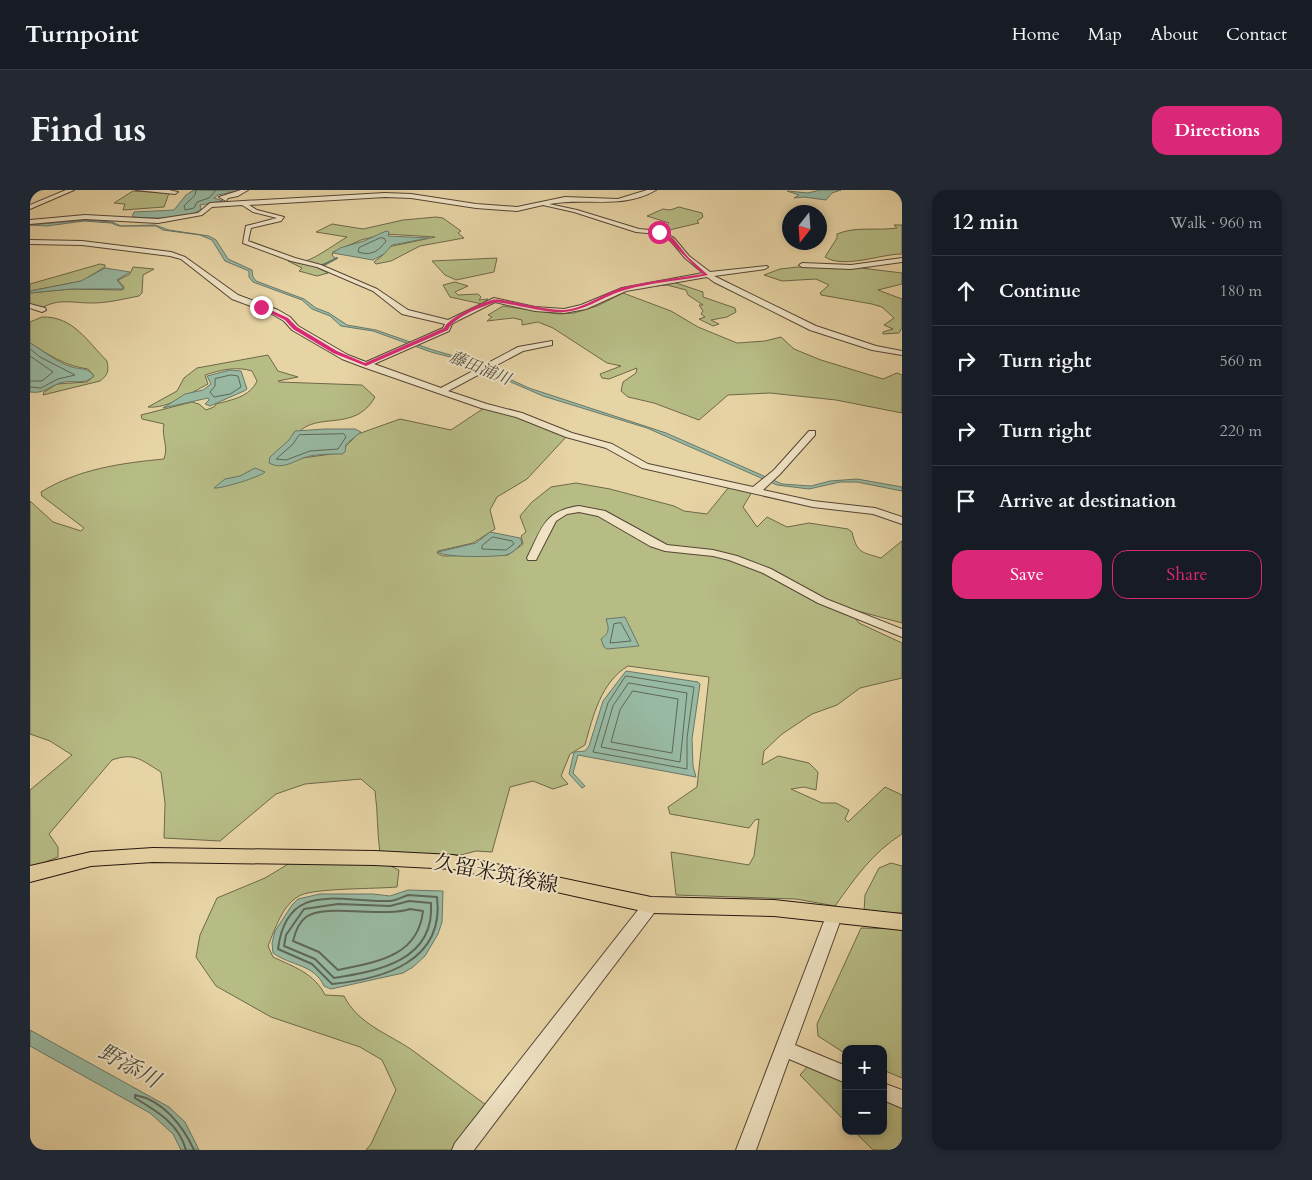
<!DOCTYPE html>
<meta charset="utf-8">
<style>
:root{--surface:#171b24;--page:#242831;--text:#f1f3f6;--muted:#9ea1a6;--line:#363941;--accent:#db2777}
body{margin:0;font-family:Cardo,"Noto Serif JP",serif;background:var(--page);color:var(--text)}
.controls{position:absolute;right:15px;bottom:15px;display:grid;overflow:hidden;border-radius:10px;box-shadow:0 2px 8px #0003}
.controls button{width:45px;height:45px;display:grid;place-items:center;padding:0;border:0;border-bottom:1px solid var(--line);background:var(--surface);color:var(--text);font:25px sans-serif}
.compass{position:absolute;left:752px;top:15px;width:45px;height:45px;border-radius:50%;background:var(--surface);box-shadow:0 2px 8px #0003;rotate:197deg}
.stop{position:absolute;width:15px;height:15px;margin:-11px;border:4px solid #db2777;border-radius:50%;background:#fff}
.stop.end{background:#db2777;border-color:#fff;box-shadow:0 1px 5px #0008}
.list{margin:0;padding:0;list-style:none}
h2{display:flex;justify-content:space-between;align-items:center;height:65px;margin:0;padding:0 20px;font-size:21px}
h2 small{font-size:16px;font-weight:400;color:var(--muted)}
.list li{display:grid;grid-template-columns:32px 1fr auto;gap:15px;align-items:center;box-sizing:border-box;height:70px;padding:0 20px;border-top:1px solid var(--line)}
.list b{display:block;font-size:19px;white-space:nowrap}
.list em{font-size:16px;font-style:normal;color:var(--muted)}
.actions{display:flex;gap:10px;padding:15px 20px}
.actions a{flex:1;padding:11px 0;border:1px solid var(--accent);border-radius:15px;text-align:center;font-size:18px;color:var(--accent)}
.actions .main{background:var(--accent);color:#fff}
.icon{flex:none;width:28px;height:28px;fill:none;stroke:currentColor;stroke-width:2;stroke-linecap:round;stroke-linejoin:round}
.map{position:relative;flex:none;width:872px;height:960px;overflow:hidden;border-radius:15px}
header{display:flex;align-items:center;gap:30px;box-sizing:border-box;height:70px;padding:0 25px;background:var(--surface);border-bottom:1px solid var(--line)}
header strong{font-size:24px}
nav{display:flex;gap:28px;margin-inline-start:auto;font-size:18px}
.intro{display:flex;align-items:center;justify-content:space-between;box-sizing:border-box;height:120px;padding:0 30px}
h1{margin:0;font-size:35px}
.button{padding:12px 22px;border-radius:15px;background:var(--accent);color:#fff;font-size:18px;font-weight:700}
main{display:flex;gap:30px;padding:0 30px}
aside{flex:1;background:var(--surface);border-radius:15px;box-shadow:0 2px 8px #0003}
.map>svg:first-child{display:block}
</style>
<header>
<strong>Turnpoint</strong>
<nav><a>Home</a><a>Map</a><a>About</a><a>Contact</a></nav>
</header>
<div class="intro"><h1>Find us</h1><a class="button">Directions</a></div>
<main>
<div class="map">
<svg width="872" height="960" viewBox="0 0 872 960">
<rect width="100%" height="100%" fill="#e7d4a5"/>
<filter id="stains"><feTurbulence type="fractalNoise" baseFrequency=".004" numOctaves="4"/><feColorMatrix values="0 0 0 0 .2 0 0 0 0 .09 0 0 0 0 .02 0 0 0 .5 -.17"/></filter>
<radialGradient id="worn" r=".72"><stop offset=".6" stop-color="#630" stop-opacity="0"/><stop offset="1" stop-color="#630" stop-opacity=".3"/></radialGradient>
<g fill="#b7bc85" stroke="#6e684a">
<path d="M 103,1 L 139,3 L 134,17 L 93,20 L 95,14 L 84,13 Z"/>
<path d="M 649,17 L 672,23 L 673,27 L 667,31 L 669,33 L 639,40 L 636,36 L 639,33 L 617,26 L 633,19 L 640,20 Z"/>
<path d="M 406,27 L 413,28 L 431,41 L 428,43 L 434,48 L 390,56 L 361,71 L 346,74 L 344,72 L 353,65 L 358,57 L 405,47 L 355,44 L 331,50 L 303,62 L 302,65 L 306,69 L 286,77 L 298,83 L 287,86 L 269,81 L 272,78 L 258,71 C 264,70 269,71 274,71 C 282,71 308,52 317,47 L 286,42 L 302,34 L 333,39 L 373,30 Z"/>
<path d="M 864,35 L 872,35 L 872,64 C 851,64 814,79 795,67 L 807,48 L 807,44 C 826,36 846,41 867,38 Z"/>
<path d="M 467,68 L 464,82 L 426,90 L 415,85 L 402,71 Z"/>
<path d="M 70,74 L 75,75 L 75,77 L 52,91 L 0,101 L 0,94 Z"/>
<path d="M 103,77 L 124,79 L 113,85 L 112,103 L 109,106 C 93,109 78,113 62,113 C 43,113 28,108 12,118 L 0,114 L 0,103 L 41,99 L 92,100 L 94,97 L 88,90 L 100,84 Z"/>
<path d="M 768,77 L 831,78 L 872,83 L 872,94 L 848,100 L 872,109 L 872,138 L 869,143 L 853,144 L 853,142 L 863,139 L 854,135 L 864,128 L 852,117 L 842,114 L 791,105 L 790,103 L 799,95 L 786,89 L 752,91 L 734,85 L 750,79 Z"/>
<path d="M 425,92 L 438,96 L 425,102 L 428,105 L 448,104 L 451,107 L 449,110 L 458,109 L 452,114 L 420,107 L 413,95 Z"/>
<path d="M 643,92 L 673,102 L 673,107 L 705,118 L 706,122 L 697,127 L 681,130 L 689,134 L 683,136 L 669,129 L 675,127 L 671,124 L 673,121 L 669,115 L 673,115 L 658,105 L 656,100 L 637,95 L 626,96 Z"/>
<path d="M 593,103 L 641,121 L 668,137 L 707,153 L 735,151 L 751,147 L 764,159 L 791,170 L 853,189 L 867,183 L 872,185 L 872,223 L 806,210 L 740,203 L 698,205 L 669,230 L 624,213 L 598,207 L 591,201 L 593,192 L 606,183 L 607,178 L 579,189 L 572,188 L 570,184 L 591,176 L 577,173 L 523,138 L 508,132 L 492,135 L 492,130 L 483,128 L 457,131 L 462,127 L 458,125 L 473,116 L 528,124 L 544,123 L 567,116 Z"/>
<path d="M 12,127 C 43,126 57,151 77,171 C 79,181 78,185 70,191 L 13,205 L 14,202 L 27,194 L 57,192 L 64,186 L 58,179 C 35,176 19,165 0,153 L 0,132 Z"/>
<path d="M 238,165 L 248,181 L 268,187 L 248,191 L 249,192 L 332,195 L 345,207 C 325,243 287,221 268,243 C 262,250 258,265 254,275 L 272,268 L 309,263 L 328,244 L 370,229 L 421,240 L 454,218 L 471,221 L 537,246 L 497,289 L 467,307 L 460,320 L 465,339 L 443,353 L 408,361 L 407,363 L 413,366 L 478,365 L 493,354 L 491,346 L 496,342 L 490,326 L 502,312 L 521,297 L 546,293 L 580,299 L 644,316 L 654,321 L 677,324 L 699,297 L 722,302 L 713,317 L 727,337 L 737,327 L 757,337 L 779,333 L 818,339 L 822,342 C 827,363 831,362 851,368 L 872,351 L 872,433 L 817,418 L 829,433 L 872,453 L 872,488 L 830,498 L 807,515 L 782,524 L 752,544 L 734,561 L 732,575 L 748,566 L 779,573 L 788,582 L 786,600 L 774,597 L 761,599 L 792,613 L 806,613 L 819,620 L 815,629 L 818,632 L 855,597 L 872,605 L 872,644 C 842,663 825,688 805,716 L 766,709 L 646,705 L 641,662 L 719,675 L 724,666 L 729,629 L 725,630 L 719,638 L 640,624 L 638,617 L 667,597 L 679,487 L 598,476 C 571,492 563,526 555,555 L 540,564 L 531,586 L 538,594 L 523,599 L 503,591 L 480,597 L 462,662 L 446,661 L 431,665 L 350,663 C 347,643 348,622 345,601 L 331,589 L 275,594 L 246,604 L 190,651 L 134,648 L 135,613 L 131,582 C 111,570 105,562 82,570 L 19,644 L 28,657 L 28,667 L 0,678 L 0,600 L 42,565 L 20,551 L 0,544 L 0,311 L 23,332 L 51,341 L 54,338 L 12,306 L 11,302 C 48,279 92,273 134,269 C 139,256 131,247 134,234 L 112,229 L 111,225 L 162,212 L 169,214 L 176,220 L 184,217 L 186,214 C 201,210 220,207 227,191 L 222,181 C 207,176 190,180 175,185 L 178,194 C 160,203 138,219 118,217 L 147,201 L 154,188 L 167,178 Z"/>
<path d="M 352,672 L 369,680 L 367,697 C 346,699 287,698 271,705 C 253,713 245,739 238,756 L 243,767 C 264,777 284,783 295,805 L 314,806 C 328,834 357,843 382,860 C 407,878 431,897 456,915 L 422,960 L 336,960 L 341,954 L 366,900 L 352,870 L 330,857 L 241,827 L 186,796 L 166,767 L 170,745 L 187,708 L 235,688 L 260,673 Z"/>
<path d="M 861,673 L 872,676 L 872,723 L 834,722 L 835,705 L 849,678 Z"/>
<path d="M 831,738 L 872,739 L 872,888 L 853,880 L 853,859 L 816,859 L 816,864 L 788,846 L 787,834 Z"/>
<path d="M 777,877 L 816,893 L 816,932 L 770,885 Z"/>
<path d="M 853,908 L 872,915 L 872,960 L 843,960 L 824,941 L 853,941 Z"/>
</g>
<g fill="#98b9a2" stroke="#6a7768">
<path d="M 164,0 L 207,1 L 188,5 L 184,8 L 193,11 L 170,15 L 171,19 C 157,31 118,28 102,27 L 104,22 L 144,20 L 156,5 Z"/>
<path d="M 790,0 L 811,0 L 802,3 L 796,10 L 774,7 L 764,8 L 769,5 L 757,1 L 778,3 Z"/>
<path d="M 56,30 L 82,32 L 91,36 L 125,35 L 139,40 L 179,46 L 186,50 L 198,69 L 222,80 L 223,87 L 226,91 L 274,109 L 286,118 L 299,123 L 317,135 L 346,140 L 403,160 L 438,170 L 499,198 L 636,243 L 752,294 L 781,296 L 800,291 L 827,289 L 872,297 L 872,301 L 827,292 L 810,292 L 779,299 L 747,295 L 617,238 L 513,206 L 428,169 L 401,162 L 343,141 L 311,136 L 300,126 L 282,119 L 272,110 L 223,92 L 219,87 L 219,81 L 195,71 L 182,50 L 170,45 L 133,40 L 126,36 L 89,36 L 81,33 L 54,31 L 17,36 L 0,35 Z"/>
<path d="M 356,41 L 359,42 L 358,46 L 399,48 L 362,55 L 354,64 L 343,70 L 303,63 L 310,58 L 334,51 Z"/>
<path d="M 75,78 L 100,82 L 87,90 L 94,99 L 41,99 L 0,103 L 0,101 L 51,91 Z"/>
<path d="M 0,153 C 14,161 26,172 42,177 C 52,180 57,177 64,186 C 54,196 42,189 30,193 C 18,197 14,204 0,202 Z"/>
<path d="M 200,180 L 211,181 L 217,199 L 214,201 L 180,216 L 175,214 L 179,210 L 178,208 L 133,218 L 155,204 L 173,200 L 181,194 L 177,186 Z"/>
<path d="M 296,239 L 325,239 L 331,242 L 316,254 L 315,262 L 312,264 C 301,264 291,264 280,266 C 266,269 254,281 239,273 L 240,267 L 259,250 L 265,241 Z"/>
<path d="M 225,278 L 235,282 C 230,287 191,299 184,298 L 195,289 L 210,286 Z"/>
<path d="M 460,342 L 490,348 L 492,353 C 487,358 483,363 476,365 C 465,367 415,368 408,362 L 446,353 Z"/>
<path d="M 595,427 L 609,456 L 577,459 L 574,457 L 571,449 C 580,443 579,438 576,429 Z"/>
<path d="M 596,481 L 668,492 L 670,494 L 662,549 L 663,576 L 666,587 L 548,565 L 543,583 L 555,596 L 552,598 L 539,584 L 544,562 L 555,561 L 559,556 L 573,511 Z"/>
<path d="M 378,700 L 413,701 L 412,732 L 408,744 L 395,766 L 383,777 L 373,783 L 301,799 L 294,796 C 284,774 261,776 243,763 L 242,753 L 245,741 L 262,715 L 268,709 L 290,704 L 343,704 L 360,706 Z"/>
<path d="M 0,840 L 139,917 L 155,932 L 169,960 L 151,960 L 143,944 L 120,923 L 0,856 Z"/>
</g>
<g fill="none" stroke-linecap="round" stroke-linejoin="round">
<g stroke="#5e6759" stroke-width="1">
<path d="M 166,0 L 165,5 L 154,16 L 155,20 L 164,18 L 167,12 L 179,8 L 186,0"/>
<path d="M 350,48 L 354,48 L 356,51 C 348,62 341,66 328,62 L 329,58 Z"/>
<path d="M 0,159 L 10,167 L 45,185 L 28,189 L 11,198 L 0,197"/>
<path d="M 0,166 L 23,182 L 12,191 L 0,191"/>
<path d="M 201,185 L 208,186 L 211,197 L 200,204 L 184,207 L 180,202 L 185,196 L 185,189 Z"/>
<path d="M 314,244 L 316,247 L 308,259 L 280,261 L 256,270 L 246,269 L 263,254 L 269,245 Z"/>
<path d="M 463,347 L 482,351 L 484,354 L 476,360 L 452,359 L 452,356 Z"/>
<path d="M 591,433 L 601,451 L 580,453 L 584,434 Z"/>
<path d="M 596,486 L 664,497 L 657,548 L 657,579 L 563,562 L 578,513 Z"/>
<path d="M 599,493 L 657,503 L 650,572 L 571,557 L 583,516 Z"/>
<path d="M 603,501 L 648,509 L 642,563 L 581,552 L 590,520 Z"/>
</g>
<g stroke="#5e6759" stroke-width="2">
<path d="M 378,705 L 407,707 C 415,772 353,789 302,794 L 282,774 L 248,759 C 257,689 311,713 360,711 C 366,711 372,707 378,705 Z"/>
<path d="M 379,711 L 401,713 C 405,771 348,781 304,788 L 285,769 L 254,756 L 256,745 L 274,719 L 308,714 L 360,716 Z"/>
<path d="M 380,719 L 393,721 C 388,767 346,772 308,780 L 289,762 L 263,751 C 265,743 269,732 276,727 C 294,713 353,728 380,719 Z"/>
<path d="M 156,960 C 149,934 127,921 105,908 L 105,905 C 133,910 153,936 164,960"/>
</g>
<path stroke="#6a7768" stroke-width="2" d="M 292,76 L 307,68"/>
<g stroke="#554535" stroke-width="2">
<g id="minor">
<path d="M 36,0 L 44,0 L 0,19 L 0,15 Z"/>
<path d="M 106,0 L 139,0 L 148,2 L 145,4 Z"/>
<path d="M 211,0 L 218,0 L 208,6 L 198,8 L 196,11 L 189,7 Z"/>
<path d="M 617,0 L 626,0 C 593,20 555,7 519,14 L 547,20 L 609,39 L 631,41 L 644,48 L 659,66 L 680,82 L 737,76 L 738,77 L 735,79 L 684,86 L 786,136 L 846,156 L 872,161 L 872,165 L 842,160 L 780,140 L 684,92 L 677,87 L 596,101 L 556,119 L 534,123 L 505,121 L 465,112 L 429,130 L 422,134 L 419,141 L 344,174 L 411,198 L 488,157 L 522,151 L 522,155 L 493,161 L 418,201 L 457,214 L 492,223 L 542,243 L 582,254 L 618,274 L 723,297 L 744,280 L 779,241 L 785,241 L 785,245 L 750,284 L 733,300 L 783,311 L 845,318 L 872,327 L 872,334 L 843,324 L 783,317 L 612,278 L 576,258 L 536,247 L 486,227 L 451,218 L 333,177 L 312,169 L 262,140 L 254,131 L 242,124 L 202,109 L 151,69 L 140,66 L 52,55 L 0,54 L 0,50 L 52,51 L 141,62 L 155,67 L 208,105 L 248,120 L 260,127 L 268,136 L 318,165 L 336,172 L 413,138 L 415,134 L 372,124 L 343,101 L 287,77 L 261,71 L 213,53 L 216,36 L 247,28 L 223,22 L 212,15 L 182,17 L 172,25 L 128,33 L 55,29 L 0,34 L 0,30 L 55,25 L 128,29 L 168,23 L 180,13 L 355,3 L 381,4 L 446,14 L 487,17 L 535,7 L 588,9 ZM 355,7 L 381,8 L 446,18 L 487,21 L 513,15 L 544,22 L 606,42 L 628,44 L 640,50 L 655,68 L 673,83 L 592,98 L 551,115 L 534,119 L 505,117 L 464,108 L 418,130 L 378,120 L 347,99 L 291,75 L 265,68 L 218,51 L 221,38 L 251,31 L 254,27 L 227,20 L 219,15 Z"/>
<path d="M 872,68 L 872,72 L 821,79 L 772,77 L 769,75 L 772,73 L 821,75 Z"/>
<path d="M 0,114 L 15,118 L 16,120 L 12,122 L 0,118 Z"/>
<path d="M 549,316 L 575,321 L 637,355 L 683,360 L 707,366 L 741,379 L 796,409 L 872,439 L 872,447 L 788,413 L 733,383 L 699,370 L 683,366 L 635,361 L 620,356 L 568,326 L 549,322 L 537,324 L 526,331 L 506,370 L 498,370 L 497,368 C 512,339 513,321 549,316 Z"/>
<path d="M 621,709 L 627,711 L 629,715 L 627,719 L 444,960 L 422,960 L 425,953 L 615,711 Z"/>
<path d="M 804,720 L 810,722 L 812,726 L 765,855 L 816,876 L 816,893 L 759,869 L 726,960 L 706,960 L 796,726 L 798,722 Z"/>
<path d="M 853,893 L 872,900 L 872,918 L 853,910 Z"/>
</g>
</g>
<g stroke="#241510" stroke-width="2">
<path id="major" d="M 123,658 L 345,661 L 423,665 L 621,707 L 744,710 L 872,724 L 872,740 L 744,726 L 621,723 L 423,679 L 345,675 L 123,672 L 61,676 L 0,692 L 0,676 L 61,662 Z"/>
</g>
<use href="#minor" fill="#efe3c4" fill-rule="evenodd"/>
<use href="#major" fill="#e7d4a5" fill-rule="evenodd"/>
</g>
<path fill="#db2777" d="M 629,41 L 643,48 L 658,67 L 678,85 C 651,91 622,92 595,100 C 574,106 557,120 534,122 C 517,124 471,110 463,113 C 449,118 424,127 418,140 L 336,176 L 303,163 L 263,139 L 255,130 L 228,117 L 232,116 L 258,128 L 267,137 L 307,161 L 335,173 L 414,138 C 418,128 451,113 462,110 C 472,107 516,121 534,120 C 556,118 573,103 594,97 C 620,91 647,88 673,84 C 657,70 645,53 627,43 Z"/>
<g text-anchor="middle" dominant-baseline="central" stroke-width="4" stroke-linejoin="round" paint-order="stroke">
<g font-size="16" font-style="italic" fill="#4d4e43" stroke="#efe3c4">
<text transform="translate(450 178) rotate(22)">藤田浦川</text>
</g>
<g font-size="21" fill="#241510" stroke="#efe3c4">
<text transform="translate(466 684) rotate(11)">久留米筑後線</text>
</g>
<g font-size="22" font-style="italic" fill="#4d4e43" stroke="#efe3c4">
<text transform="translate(99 876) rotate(29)">野添川</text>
</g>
</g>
<rect width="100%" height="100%" filter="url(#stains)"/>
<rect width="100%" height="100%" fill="url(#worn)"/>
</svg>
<div class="controls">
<button>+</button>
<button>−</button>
</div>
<svg class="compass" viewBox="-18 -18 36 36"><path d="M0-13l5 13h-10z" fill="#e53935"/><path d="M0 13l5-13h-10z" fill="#9ea1a6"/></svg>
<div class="stop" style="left:629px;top:42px"></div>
<div class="stop end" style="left:231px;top:117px"></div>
</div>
<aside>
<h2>12 min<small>Walk · 960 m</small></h2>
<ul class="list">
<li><svg class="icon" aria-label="ahead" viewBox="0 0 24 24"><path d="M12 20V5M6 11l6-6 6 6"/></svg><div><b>Continue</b></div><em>180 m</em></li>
<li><svg class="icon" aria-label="right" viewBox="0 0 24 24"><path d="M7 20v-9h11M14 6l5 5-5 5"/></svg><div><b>Turn right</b></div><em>560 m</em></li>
<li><svg class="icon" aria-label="right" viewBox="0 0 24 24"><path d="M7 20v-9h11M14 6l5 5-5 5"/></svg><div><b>Turn right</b></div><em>220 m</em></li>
<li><svg class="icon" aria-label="arrive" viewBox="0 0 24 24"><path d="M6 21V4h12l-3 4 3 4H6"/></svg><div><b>Arrive at destination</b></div></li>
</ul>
<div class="actions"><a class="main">Save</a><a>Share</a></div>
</aside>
</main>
